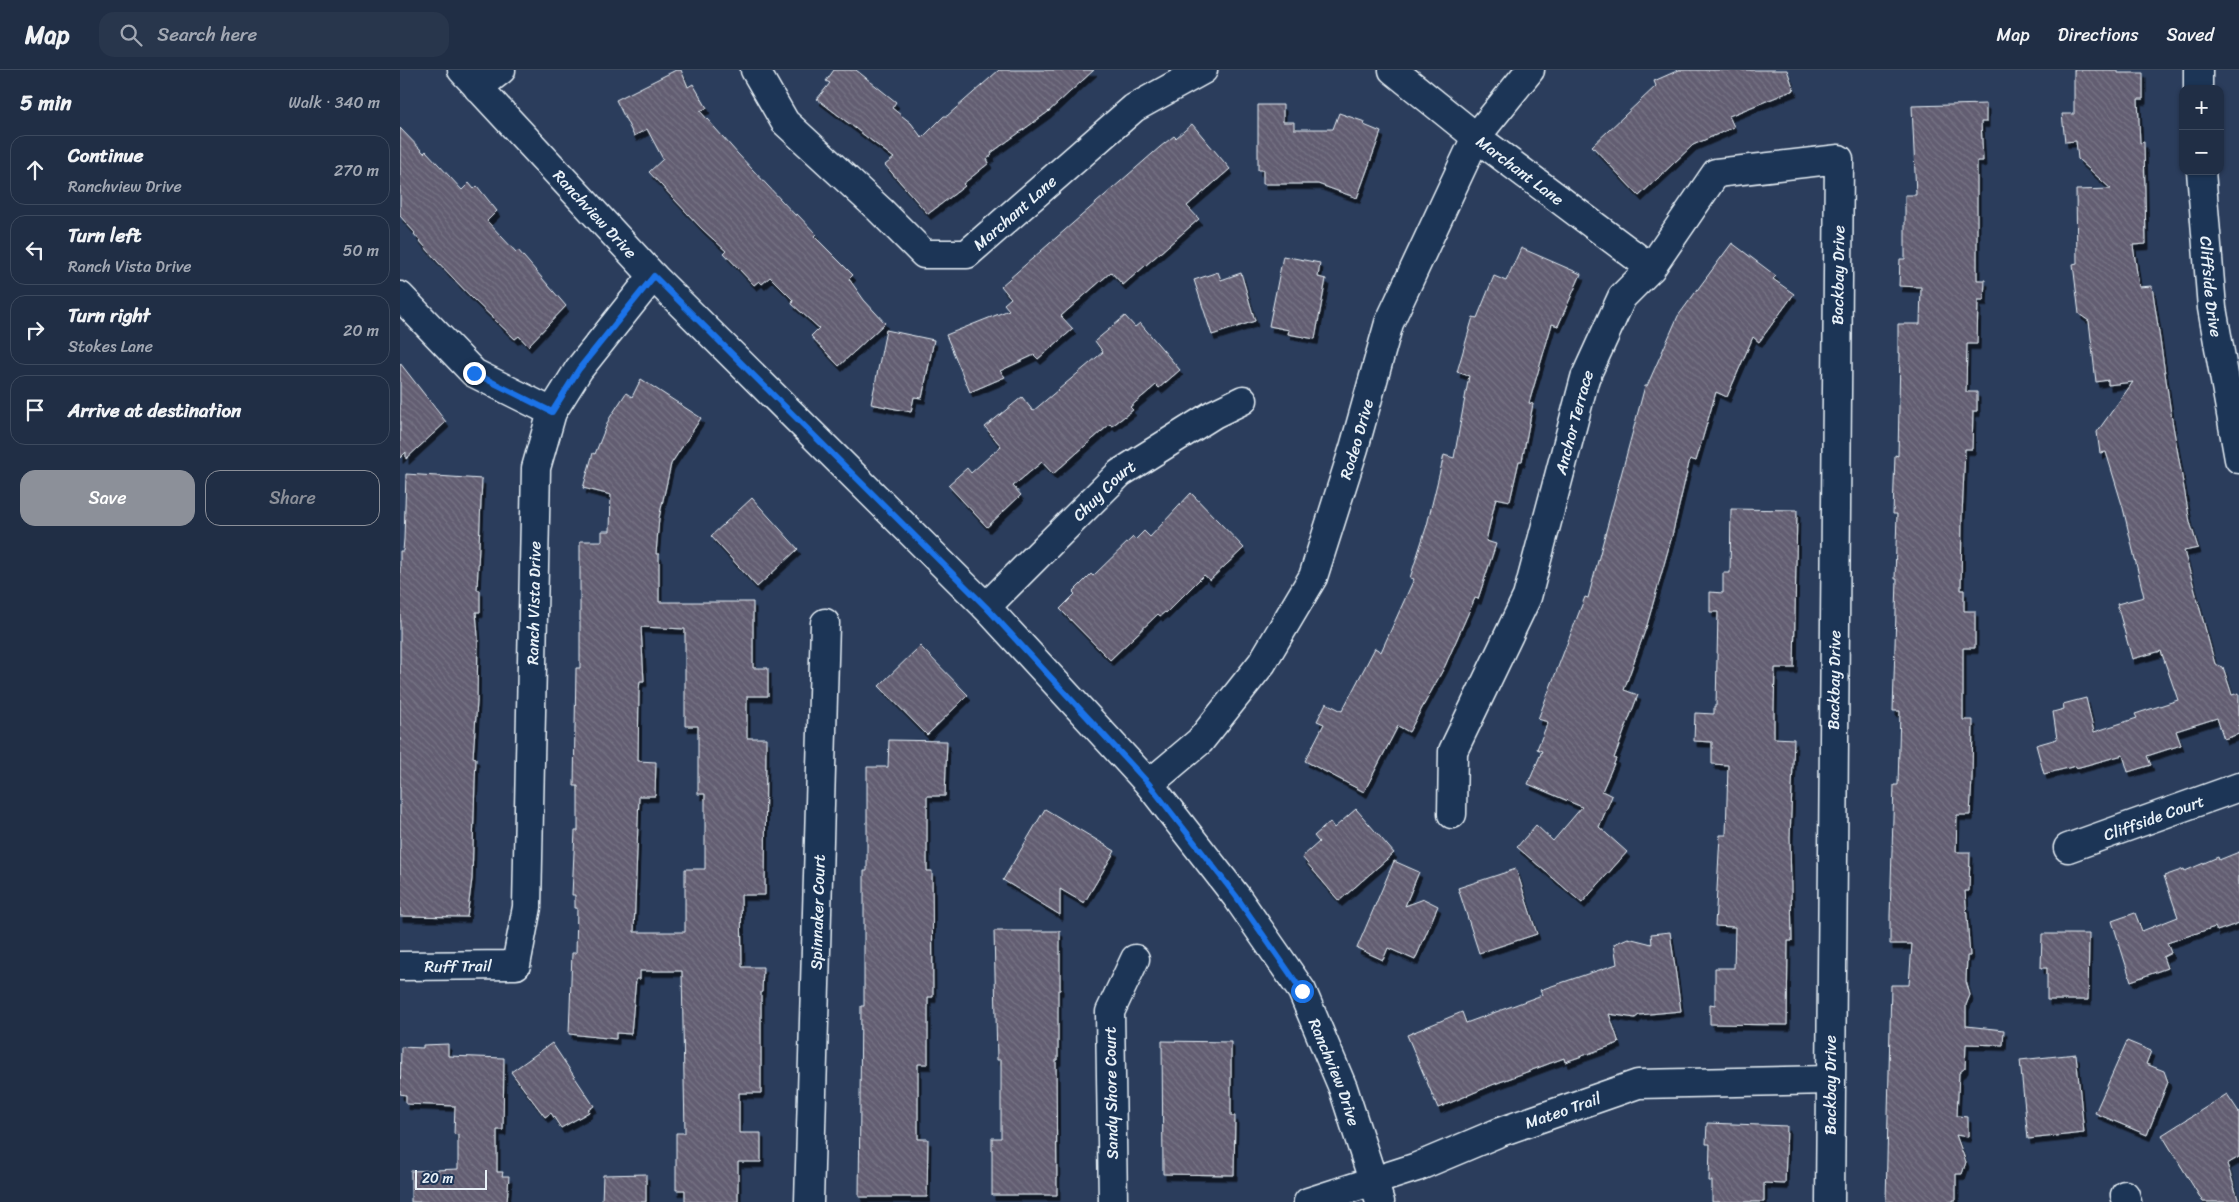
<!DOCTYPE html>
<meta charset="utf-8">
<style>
:root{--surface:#202e45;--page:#28364c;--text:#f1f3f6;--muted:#a2a8b3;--line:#3d4a5e;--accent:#8c9099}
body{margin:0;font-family:Sriracha,sans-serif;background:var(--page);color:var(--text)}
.controls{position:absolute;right:15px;top:15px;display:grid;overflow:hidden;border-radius:10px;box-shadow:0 1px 4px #0004}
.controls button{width:45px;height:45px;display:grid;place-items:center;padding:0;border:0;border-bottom:1px solid var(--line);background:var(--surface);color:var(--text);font:25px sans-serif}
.scale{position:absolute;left:15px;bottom:12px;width:72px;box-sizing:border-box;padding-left:5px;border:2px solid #e8f1f8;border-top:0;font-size:14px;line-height:18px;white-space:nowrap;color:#e8f1f8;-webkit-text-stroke:4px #1d3557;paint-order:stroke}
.stop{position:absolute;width:15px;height:15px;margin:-11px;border:4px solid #1a73e8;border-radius:50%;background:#fff}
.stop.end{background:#1a73e8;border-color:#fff;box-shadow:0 1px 5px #0008}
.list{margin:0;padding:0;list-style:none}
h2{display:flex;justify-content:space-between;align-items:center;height:65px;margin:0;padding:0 20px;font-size:21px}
h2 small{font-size:16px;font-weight:400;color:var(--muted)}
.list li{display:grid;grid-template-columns:32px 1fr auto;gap:15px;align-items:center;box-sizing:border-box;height:70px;margin:0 10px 10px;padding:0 10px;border:1px solid var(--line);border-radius:15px}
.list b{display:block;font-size:19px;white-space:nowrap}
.list p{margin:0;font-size:16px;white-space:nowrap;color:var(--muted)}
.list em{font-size:16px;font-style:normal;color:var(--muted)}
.actions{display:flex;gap:10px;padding:15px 20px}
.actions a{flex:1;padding:11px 0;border:1px solid var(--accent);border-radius:15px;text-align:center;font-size:18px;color:var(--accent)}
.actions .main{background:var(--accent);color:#fff}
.icon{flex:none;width:28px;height:28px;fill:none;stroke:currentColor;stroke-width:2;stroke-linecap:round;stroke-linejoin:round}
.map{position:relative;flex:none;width:1839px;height:1132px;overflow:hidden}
header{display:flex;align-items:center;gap:30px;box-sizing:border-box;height:70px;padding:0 25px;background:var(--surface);border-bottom:1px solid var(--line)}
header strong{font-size:24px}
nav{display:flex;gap:28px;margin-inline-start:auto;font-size:18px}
.search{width:350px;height:45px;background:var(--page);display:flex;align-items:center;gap:12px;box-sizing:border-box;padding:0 18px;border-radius:15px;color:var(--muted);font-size:19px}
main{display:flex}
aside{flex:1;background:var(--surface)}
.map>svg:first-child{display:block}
</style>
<header>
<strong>Map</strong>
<div class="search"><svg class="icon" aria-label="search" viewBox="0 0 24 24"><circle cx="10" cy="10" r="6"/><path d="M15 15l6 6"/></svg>Search here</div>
<nav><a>Map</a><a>Directions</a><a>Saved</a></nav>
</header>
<main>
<aside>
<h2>5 min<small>Walk · 340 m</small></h2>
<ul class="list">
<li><svg class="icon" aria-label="ahead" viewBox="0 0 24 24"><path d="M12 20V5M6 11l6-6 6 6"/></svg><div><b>Continue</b><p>Ranchview Drive</p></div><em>270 m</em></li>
<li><svg class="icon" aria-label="left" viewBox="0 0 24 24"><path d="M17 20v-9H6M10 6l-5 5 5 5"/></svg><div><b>Turn left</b><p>Ranch Vista Drive</p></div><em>50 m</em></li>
<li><svg class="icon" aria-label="right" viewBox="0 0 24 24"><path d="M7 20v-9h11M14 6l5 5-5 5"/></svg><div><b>Turn right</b><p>Stokes Lane</p></div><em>20 m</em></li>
<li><svg class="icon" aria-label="arrive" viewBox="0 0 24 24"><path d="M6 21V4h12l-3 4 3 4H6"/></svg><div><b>Arrive at destination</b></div></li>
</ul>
<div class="actions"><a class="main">Save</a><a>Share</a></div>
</aside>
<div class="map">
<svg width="1839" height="1132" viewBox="0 0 1839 1132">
<defs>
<pattern id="building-back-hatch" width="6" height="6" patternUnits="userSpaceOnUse" patternTransform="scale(1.25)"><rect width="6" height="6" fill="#625d71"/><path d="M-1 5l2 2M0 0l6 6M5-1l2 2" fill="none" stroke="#787586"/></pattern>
<filter id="shadow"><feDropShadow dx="3" dy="5.5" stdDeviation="0" flood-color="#0009"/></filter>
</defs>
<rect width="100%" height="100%" fill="#2b3d5c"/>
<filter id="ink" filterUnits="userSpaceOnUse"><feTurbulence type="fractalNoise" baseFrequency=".02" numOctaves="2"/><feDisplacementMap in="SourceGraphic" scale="10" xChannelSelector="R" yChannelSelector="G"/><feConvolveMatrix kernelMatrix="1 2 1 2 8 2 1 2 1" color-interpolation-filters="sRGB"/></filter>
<g filter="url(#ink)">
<g fill="url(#building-back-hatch)" stroke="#e8f1f8" fill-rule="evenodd" filter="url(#shadow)">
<path d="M 276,0 L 281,0 L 288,17 L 293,14 L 307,38 L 300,41 L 338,84 L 396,146 L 397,144 L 416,164 L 414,166 L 453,205 L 449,209 L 464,230 L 485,253 L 439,296 L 411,266 L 419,258 L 392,234 L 393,230 L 370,207 L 362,214 L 359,211 L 354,215 L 324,183 L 326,181 L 301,158 L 249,102 L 263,89 L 247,59 L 234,66 L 216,30 Z"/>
<path d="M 434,0 L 456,0 L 496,32 L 492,38 L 511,53 L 522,68 L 544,46 L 547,46 L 599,0 L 694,0 L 648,42 L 591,83 L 592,85 L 587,89 L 589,93 L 563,114 L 565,116 L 528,144 L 485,95 L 494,88 L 417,29 L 430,13 L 426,11 Z"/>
<path d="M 1279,0 L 1387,0 L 1394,20 L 1329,46 L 1334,57 L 1293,75 L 1239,126 L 1192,76 L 1256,16 L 1254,11 Z"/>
<path d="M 1674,0 L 1718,0 L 1718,3 L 1743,3 L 1743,29 L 1738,29 L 1740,73 L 1744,72 L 1746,174 L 1733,175 L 1739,217 L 1752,216 L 1772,350 L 1790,452 L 1798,478 L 1784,481 L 1815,594 L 1823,597 L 1832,625 L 1839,623 L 1839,664 L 1824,669 L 1817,648 L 1776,661 L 1781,675 L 1747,686 L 1751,695 L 1728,702 L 1723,685 L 1676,698 L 1676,696 L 1644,704 L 1636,675 L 1657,669 L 1653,642 L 1664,639 L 1663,634 L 1686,628 L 1694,662 L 1737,648 L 1735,644 L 1778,630 L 1761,581 L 1732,589 L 1717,534 L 1744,527 L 1723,438 L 1706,382 L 1700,383 L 1697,362 L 1733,312 L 1708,315 L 1708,310 L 1696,312 L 1689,251 L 1679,244 L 1673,194 L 1677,193 L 1676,120 L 1711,119 L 1678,89 L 1676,71 L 1665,72 L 1662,44 L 1674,44 Z"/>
<path d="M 1586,34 L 1586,52 L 1581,52 L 1583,91 L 1577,91 L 1577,210 L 1585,210 L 1584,230 L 1578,230 L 1577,274 L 1567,274 L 1566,322 L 1577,322 L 1577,341 L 1573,341 L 1572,379 L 1565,379 L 1562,446 L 1561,520 L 1564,520 L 1564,541 L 1575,541 L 1575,578 L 1563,578 L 1563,650 L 1573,650 L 1572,708 L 1570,745 L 1557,745 L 1556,782 L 1570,782 L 1569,821 L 1565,821 L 1570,886 L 1567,886 L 1566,911 L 1570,925 L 1566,935 L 1566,956 L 1604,960 L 1603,975 L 1566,974 L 1565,998 L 1559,1003 L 1557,1046 L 1568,1047 L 1568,1067 L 1556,1065 L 1566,1092 L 1562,1104 L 1556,1104 L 1556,1130 L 1553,1130 L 1553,1132 L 1486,1132 L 1491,915 L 1509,915 L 1512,874 L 1490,874 L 1490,846 L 1494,715 L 1498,715 L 1500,641 L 1493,641 L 1497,509 L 1495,509 L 1497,444 L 1493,444 L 1495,385 L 1498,386 L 1500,283 L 1498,283 L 1498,254 L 1520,254 L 1521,217 L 1499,216 L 1500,189 L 1505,189 L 1505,125 L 1516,125 L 1512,36 Z"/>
<path d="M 858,35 L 883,35 L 883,52 L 894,52 L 894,59 L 933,59 L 939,43 L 965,52 L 964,55 L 981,62 L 957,128 L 918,114 L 863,114 L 863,100 L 858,100 Z"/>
<path d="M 792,54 L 830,99 L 787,136 L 799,149 L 723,215 L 711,202 L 661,246 L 673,259 L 638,289 L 634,285 L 600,301 L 605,307 L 570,322 L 546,265 L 609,240 L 604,234 L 611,228 L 601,216 L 760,77 L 774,66 L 776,68 Z"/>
<path d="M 0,58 L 24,83 L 26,81 L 62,120 L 69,113 L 74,119 L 77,116 L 97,141 L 87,151 L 116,182 L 118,180 L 166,236 L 128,276 L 119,266 L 115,269 L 72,228 L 37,191 L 14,164 L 15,163 L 0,146 Z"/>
<path d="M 1332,173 L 1376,206 L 1373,209 L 1394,224 L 1359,272 L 1353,267 L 1327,327 L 1316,322 L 1296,391 L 1290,389 L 1272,466 L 1247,555 L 1224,620 L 1238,625 L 1214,688 L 1216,689 L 1202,721 L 1212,726 L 1199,757 L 1227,782 L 1182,833 L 1117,777 L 1136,755 L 1153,771 L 1182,737 L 1128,714 L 1142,681 L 1137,679 L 1148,652 L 1138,649 L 1185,527 L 1188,528 L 1245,316 L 1247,316 L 1278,246 Z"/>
<path d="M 1121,178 L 1181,204 L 1158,256 L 1152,254 L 1129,333 L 1133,334 L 1122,391 L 1119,391 L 1110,431 L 1096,428 L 1086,471 L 1096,474 L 1078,529 L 1075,528 L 1045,596 L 1009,662 L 998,656 L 964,722 L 905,691 L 924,654 L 917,651 L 926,633 L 942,641 L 975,578 L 981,582 L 1014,509 L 1010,508 L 1027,455 L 1044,385 L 1054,388 L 1069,306 L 1057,302 L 1073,247 L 1077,248 L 1094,206 L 1106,211 Z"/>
<path d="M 883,186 L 920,193 L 918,207 L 926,209 L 915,269 L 888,264 L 889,260 L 869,256 Z"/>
<path d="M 818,202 L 821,210 L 841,203 L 855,251 L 812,265 L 794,210 Z"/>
<path d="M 725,246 L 735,257 L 740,253 L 780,300 L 759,318 L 756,315 L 730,337 L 733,340 L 712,356 L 710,354 L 653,404 L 642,392 L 613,416 L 621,425 L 587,457 L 548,415 L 567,398 L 571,403 L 601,376 L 585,357 L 622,327 L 633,341 L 703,282 L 695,271 Z"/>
<path d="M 486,260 L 534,270 L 522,328 L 514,327 L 511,342 L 471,334 Z"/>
<path d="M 0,293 L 46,352 L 6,389 L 6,382 L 0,388 Z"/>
<path d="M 241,309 L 301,348 L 271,394 L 259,448 L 256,484 L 259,484 L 259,532 L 353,532 L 353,598 L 368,598 L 368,626 L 347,626 L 347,668 L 366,668 L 365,825 L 341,825 L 342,897 L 363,897 L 362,922 L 361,922 L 361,1023 L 339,1023 L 339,1063 L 361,1063 L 361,1092 L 338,1092 L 338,1132 L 285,1132 L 285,1120 L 276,1120 L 276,1063 L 285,1063 L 282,901 L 240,901 L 240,909 L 236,909 L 231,964 L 216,963 L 216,969 L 169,964 L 172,883 L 176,883 L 177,838 L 175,838 L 175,825 L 172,825 L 175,761 L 178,761 L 178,716 L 174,716 L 176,598 L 180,598 L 180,471 L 202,471 L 202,461 L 210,461 L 211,425 L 183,418 L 193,383 L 195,384 L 209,349 L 226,323 L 232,327 ZM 241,557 L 285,559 L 285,656 L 298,656 L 298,724 L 305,724 L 305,799 L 285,799 L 285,862 L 234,862 L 239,726 L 255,726 L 256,692 L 238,691 L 239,620 L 240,611 L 244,611 Z"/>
<path d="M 6,404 L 82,409 L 77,520 L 80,520 L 80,542 L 76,542 L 78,566 L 77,632 L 73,687 L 76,688 L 75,712 L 72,809 L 67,847 L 0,846 L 0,481 L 3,481 L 4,469 Z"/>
<path d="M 791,423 L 844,478 L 810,510 L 804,505 L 766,543 L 765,542 L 760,546 L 758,544 L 710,590 L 660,539 L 675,524 L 673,522 L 691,504 L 693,506 L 733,467 L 735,470 L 744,461 L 750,467 Z"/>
<path d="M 352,428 L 398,479 L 357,517 L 311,466 Z"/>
<path d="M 1331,439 L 1397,440 L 1394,598 L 1375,598 L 1374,638 L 1374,668 L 1394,669 L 1390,767 L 1392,871 L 1388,871 L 1387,955 L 1310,954 L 1310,934 L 1315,935 L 1315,898 L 1334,898 L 1335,857 L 1315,856 L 1320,765 L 1326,765 L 1328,695 L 1312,694 L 1312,672 L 1294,671 L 1295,643 L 1314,644 L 1314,636 L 1316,636 L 1318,542 L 1310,542 L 1310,522 L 1323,523 L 1323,503 L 1330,503 Z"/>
<path d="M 520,576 L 568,625 L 527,665 L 479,616 Z"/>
<path d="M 489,670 L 547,671 L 545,726 L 527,726 L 527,801 L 532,801 L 533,927 L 528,927 L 528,994 L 518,994 L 518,1069 L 528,1069 L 527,1127 L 459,1127 L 461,936 L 464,936 L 464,801 L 467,801 L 467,697 L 488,697 Z"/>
<path d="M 645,739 L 715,781 L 684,833 L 660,819 L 660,845 L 603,810 Z"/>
<path d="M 956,739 L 994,783 L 939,831 L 902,787 L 919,772 L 914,766 L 930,752 L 934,758 Z"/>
<path d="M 1839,782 L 1839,853 L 1817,861 L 1815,857 L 1767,873 L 1771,883 L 1763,887 L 1767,898 L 1731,911 L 1712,851 L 1735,843 L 1742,861 L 1778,847 L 1764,806 L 1784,799 L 1785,801 L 1818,787 L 1819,790 Z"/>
<path d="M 994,791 L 1019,802 L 1005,836 L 1024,829 L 1038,836 L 1015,890 L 988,878 L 983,890 L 957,878 Z"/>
<path d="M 1116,799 L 1137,864 L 1079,883 L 1058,818 Z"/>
<path d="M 594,861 L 660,861 L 660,920 L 658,920 L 658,990 L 656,990 L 657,1125 L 592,1125 L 592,1068 L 601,1068 L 601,990 L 597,990 Z"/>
<path d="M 1270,862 L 1281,941 L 1239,945 L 1235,948 L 1209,944 L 1219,973 L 1165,992 L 1164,988 L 1092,1015 L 1038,1038 L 1007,965 L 1062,942 L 1066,953 L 1142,925 L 1140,920 L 1217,894 L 1214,874 L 1228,868 L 1252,874 L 1251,864 Z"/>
<path d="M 1642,864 L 1689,864 L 1688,930 L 1647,930 L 1647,898 L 1641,898 Z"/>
<path d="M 762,971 L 831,972 L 831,1046 L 835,1046 L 834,1105 L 763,1104 Z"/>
<path d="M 1727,971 L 1751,981 L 1746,994 L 1764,1001 L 1768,1012 L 1747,1065 L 1695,1043 Z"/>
<path d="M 152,973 L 194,1036 L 188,1040 L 189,1042 L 161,1058 L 151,1043 L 145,1047 L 111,1002 Z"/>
<path d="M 48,974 L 48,986 L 104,988 L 103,1060 L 97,1060 L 97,1102 L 103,1102 L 102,1106 L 109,1106 L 107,1132 L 11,1132 L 11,1101 L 58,1099 L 58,1065 L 54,1064 L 55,1036 L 6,1034 L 6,1025 L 0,1024 L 1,977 L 23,978 L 23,975 Z"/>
<path d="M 1676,984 L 1684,1063 L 1628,1069 L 1620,990 Z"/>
<path d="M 1827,1024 L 1839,1042 L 1839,1087 L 1827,1094 L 1839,1132 L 1803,1132 L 1762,1065 Z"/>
<path d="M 1307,1053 L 1387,1056 L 1385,1114 L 1364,1113 L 1364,1132 L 1312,1132 L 1312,1111 L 1309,1111 L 1310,1074 L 1306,1074 Z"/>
<path d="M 246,1104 L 246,1132 L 202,1132 L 203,1105 Z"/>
</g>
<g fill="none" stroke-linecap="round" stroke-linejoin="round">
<g stroke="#e8f1f8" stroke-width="31">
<g id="minor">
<path id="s1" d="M 62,0 L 253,206 L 586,537 L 749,714 L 836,826 L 902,921 L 943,1018 L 980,1132"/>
<path id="s2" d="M 355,0 L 385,52 L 480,140 L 524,184 L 567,184 L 734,38 L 803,0"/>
<path id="s3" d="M 993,0 L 1076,67 L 1251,198"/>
<path d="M 1798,0 L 1798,19"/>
<path d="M 78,18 L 101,0"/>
<path id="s4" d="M 1801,101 L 1812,238 L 1839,389"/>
<path d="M 0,226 L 74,303 L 152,342"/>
<path id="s5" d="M 586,537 L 720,403 L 814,344 L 843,330"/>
<path id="s6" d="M 749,714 L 800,671 L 862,593 L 913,507 L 954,378 L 989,253 L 1076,67 L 1130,0"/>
<path id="s7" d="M 1052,744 L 1053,681 L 1127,527 L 1185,308 L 1222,227 L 1251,198 L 1316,103 L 1439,89 L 1430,1132"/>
<path id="s8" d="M 1668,778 L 1839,717"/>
<path id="s9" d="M 0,896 L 116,895 L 127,837 L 136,398 L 152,342 L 179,299 L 253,206"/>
<path d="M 1725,1125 L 1727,1132"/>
<path id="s10" d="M 409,1132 L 425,553"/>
<path d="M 713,1132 L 710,942 L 735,889"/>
<path id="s11" d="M 908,1132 L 1017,1097 L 1100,1062 L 1238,1014 L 1430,1010"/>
</g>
</g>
<use href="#minor" stroke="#1d3557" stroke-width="28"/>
</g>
</g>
<g fill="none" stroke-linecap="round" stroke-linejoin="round" filter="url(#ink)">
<path stroke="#1a73e8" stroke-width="6" d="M 74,303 L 152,342 L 179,299 L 254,206 L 586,537 L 749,714 L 836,826 L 902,921"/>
</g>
<g text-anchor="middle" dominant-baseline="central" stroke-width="4" stroke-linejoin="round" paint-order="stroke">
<g font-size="16" fill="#e8f1f8" stroke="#1d3557">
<text stroke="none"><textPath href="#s3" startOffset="162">Marchant Lane</textPath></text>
<text stroke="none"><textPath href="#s2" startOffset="358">Marchant Lane</textPath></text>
<text stroke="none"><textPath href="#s1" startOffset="196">Ranchview Drive</textPath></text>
<text transform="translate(1438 205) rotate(-89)">Backbay Drive</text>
<text stroke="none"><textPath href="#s4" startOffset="116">Cliffside Drive</textPath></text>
<text stroke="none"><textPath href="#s7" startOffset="415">Anchor Terrace</textPath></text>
<text stroke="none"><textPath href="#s6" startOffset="411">Rodeo Drive</textPath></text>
<text stroke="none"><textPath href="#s5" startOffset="166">Chuy Court</textPath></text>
<text stroke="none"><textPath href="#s9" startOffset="479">Ranch Vista Drive</textPath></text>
<text transform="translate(1434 610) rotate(-89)">Backbay Drive</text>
<text stroke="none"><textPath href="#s8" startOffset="91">Cliffside Court</textPath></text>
<text stroke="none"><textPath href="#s10" startOffset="290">Spinnaker Court</textPath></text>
<text stroke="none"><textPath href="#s9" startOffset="58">Ruff Trail</textPath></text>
<text stroke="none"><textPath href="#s1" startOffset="1336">Ranchview Drive</textPath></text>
<text transform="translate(1430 1015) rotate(-90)">Backbay Drive</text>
<text transform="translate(711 1023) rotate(-91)">Sandy Shore Court</text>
<text stroke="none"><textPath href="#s11" startOffset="271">Mateo Trail</textPath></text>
</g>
</g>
</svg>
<div class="controls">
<button>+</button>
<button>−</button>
</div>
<div class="scale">20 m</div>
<div class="stop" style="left:902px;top:921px"></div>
<div class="stop end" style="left:74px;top:303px"></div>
</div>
</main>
